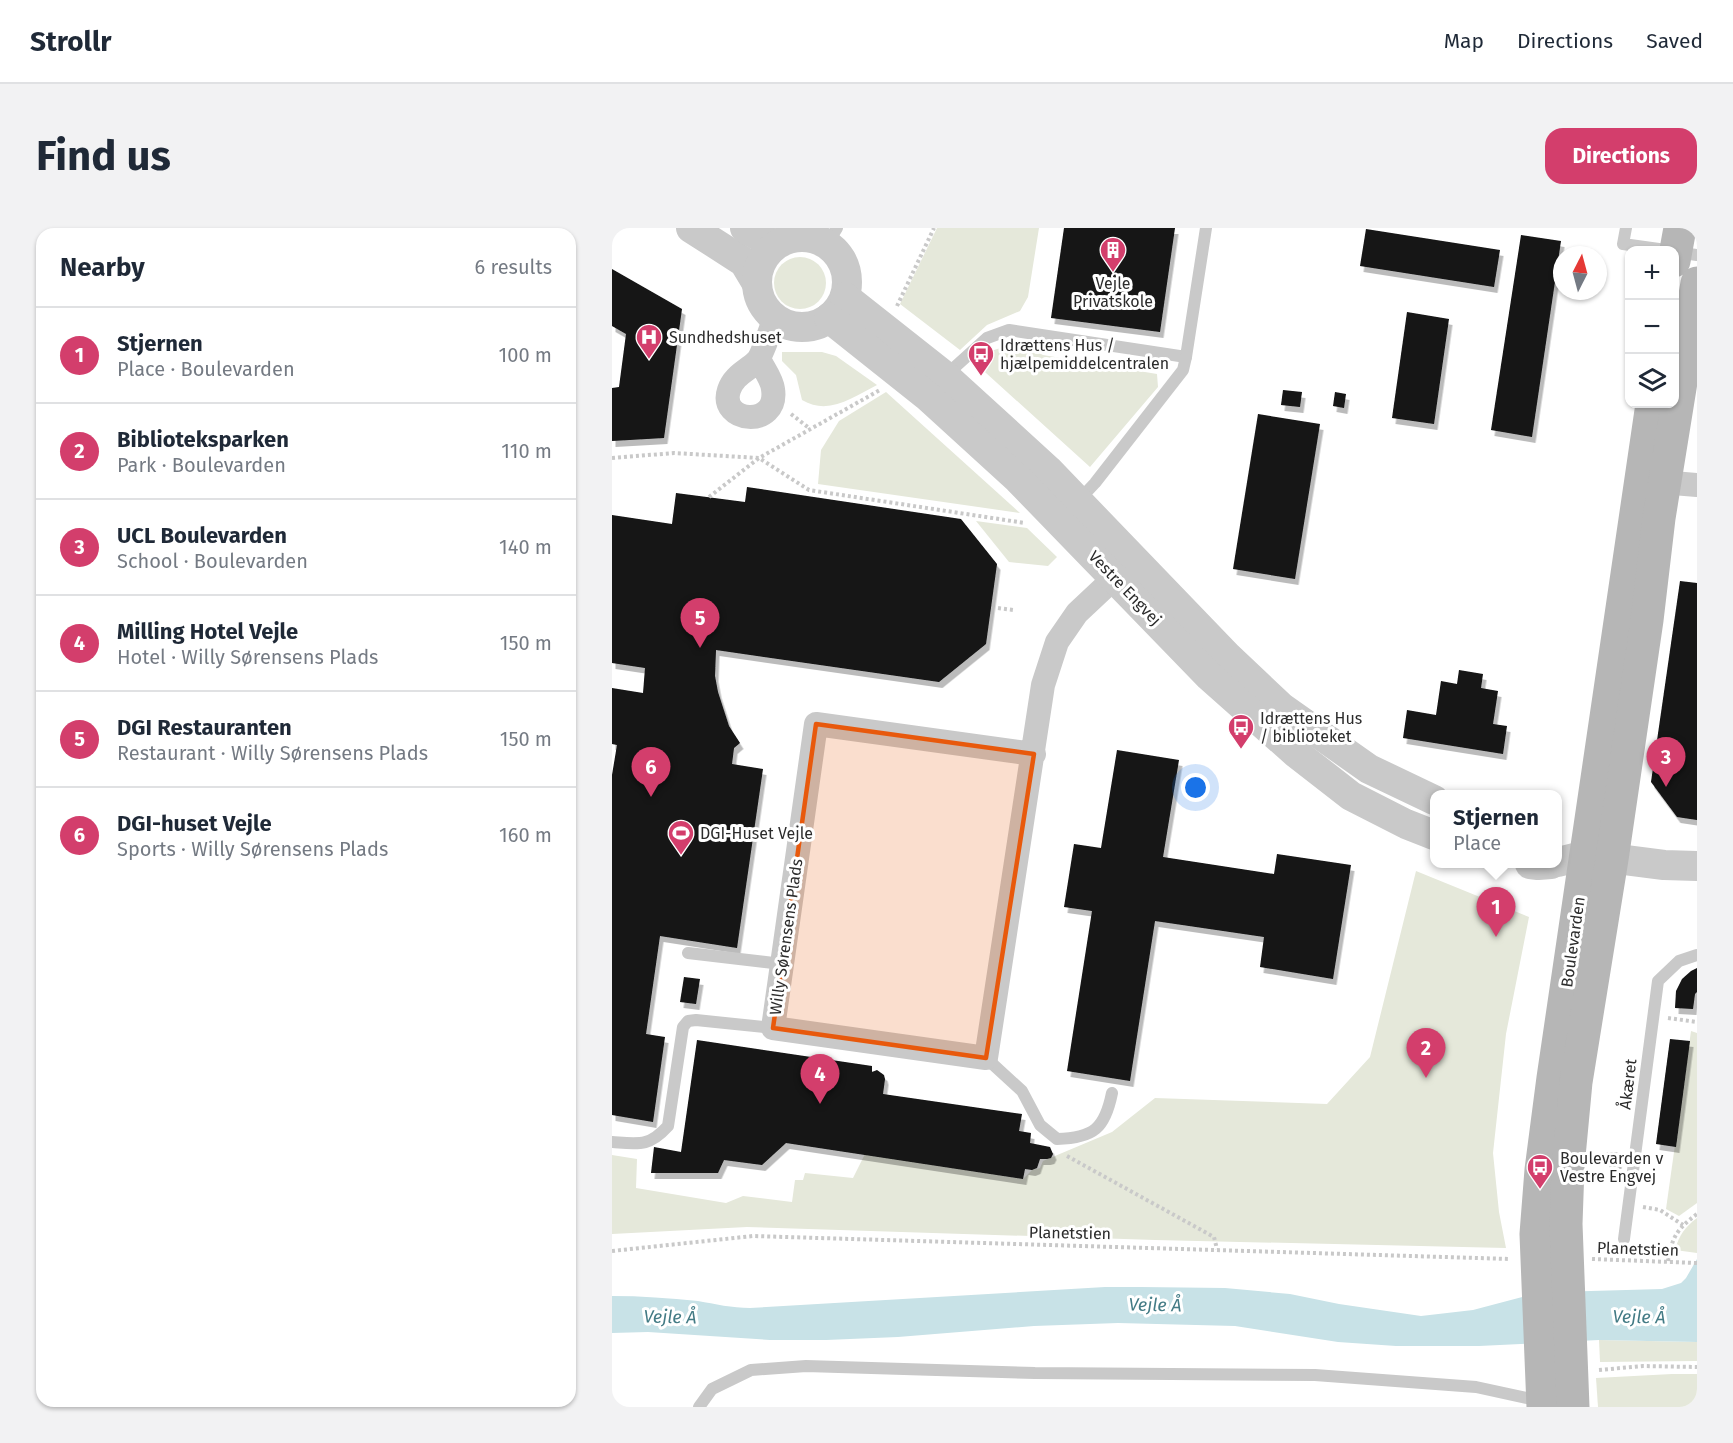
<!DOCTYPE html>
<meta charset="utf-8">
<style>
:root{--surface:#fff;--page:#f2f2f3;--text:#1f2937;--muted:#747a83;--line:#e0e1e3;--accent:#d33e6c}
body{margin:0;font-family:"Fira Sans",sans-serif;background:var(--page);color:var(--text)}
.controls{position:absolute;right:18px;top:18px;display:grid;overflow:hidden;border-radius:12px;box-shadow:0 2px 4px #0004}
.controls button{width:54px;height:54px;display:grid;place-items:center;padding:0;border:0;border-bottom:2px solid var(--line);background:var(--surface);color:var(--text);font:30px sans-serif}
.compass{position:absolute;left:941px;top:18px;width:54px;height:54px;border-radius:50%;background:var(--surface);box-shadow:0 2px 4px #0004;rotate:6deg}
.you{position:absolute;left:584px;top:560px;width:21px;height:21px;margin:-15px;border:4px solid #fff;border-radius:50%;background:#1a73e8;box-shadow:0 0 0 9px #1a73e833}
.badge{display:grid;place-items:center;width:39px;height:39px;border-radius:50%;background:var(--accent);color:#fff;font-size:20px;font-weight:700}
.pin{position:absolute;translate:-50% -50px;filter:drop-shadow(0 2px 3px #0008)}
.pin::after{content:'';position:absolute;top:32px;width:21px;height:18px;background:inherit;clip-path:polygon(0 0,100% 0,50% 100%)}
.popup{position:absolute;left:818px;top:562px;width:132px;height:78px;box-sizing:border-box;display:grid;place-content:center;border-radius:12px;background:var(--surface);filter:drop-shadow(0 2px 4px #0005);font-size:20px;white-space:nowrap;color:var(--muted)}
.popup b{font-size:22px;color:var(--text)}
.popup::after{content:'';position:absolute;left:50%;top:100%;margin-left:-12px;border:12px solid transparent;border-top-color:var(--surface)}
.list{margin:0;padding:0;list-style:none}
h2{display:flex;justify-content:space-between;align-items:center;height:78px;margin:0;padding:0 24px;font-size:26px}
h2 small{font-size:20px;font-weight:400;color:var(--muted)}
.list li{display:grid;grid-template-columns:39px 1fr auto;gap:18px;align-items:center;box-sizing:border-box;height:96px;padding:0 24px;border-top:2px solid var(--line)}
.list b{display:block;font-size:22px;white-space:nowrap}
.list p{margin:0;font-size:20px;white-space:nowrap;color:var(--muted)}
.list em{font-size:20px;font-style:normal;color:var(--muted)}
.icon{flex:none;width:33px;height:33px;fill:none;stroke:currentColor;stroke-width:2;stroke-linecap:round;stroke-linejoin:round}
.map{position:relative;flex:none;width:1085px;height:1179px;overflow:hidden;border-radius:18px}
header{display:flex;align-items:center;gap:36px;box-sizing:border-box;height:84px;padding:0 30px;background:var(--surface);border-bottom:2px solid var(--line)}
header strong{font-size:28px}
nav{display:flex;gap:33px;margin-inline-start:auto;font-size:21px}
.intro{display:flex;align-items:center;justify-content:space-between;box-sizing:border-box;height:144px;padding:0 36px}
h1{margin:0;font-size:42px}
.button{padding:15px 27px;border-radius:18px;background:var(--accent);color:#fff;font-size:21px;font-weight:700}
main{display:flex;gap:36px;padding:0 36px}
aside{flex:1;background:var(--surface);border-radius:18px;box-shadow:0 2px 4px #0004}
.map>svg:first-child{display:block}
</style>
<header>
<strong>Strollr</strong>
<nav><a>Map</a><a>Directions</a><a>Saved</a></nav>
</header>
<div class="intro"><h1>Find us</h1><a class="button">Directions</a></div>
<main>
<aside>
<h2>Nearby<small>6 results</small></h2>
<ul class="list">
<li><span class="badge">1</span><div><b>Stjernen</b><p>Place · Boulevarden</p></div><em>100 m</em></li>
<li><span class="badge">2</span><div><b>Biblioteksparken</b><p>Park · Boulevarden</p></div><em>110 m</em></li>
<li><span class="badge">3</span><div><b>UCL Boulevarden</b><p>School · Boulevarden</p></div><em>140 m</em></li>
<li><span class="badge">4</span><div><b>Milling Hotel Vejle</b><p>Hotel · Willy Sørensens Plads</p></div><em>150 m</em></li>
<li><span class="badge">5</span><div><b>DGI Restauranten</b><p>Restaurant · Willy Sørensens Plads</p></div><em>150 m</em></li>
<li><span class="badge">6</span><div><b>DGI-huset Vejle</b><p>Sports · Willy Sørensens Plads</p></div><em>160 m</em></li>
</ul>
</aside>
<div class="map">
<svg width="1085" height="1179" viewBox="0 0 1085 1179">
<defs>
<filter id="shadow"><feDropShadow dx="3.5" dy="6" stdDeviation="0" flood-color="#0004"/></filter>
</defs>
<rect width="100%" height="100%" fill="#fff"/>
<g fill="#e5e8da">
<path d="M 325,0 L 427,0 L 416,69 L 408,83 L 375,97 L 348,122 L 288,76 Z"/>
<circle cx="188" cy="55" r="26"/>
<path d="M 395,118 L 419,121 L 431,127 L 545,146 L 546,159 L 478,239 L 363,135 L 382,122 Z"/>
<path d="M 170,124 L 210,124 L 224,128 L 265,157 C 241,169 217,188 190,172 L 184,147 L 170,133 Z"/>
<path d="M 274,164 L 408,285 L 206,256 L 209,222 L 227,193 Z"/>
<path d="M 364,293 L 415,300 L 445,329 L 436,338 L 397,334 Z"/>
<path d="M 804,643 L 917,689 L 894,806 L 881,925 L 887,984 L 894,1020 L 543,1012 L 135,999 L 0,1006 L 0,927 L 25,931 L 24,960 L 114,975 L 131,968 L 180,974 L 183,952 L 191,952 L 193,945 L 241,950 L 253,926 L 411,951 L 420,942 L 428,940 L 431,933 L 500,904 L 543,870 L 715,876 L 758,829 Z"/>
<path d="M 1079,803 L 1085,805 L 1085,975 L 1067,988 L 1054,981 Z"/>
<path d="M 1085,990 L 1085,1025 L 1063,1022 C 1067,1007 1073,999 1085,990 Z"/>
<path d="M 987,1112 L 1085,1114 L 1085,1133 L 988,1134 Z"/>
<path d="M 1060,1146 L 1085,1146 L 1085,1179 L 986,1179 L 984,1150 Z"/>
</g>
<path fill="#c8e2e7" d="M 1085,1031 L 1085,1114 L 987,1112 L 867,1118 L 784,1118 L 726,1114 L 623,1098 L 506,1095 L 422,1098 L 286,1109 L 214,1112 L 158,1112 L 36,1104 L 0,1105 L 0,1068 C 29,1068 57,1070 86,1073 C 103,1076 120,1080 138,1080 L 493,1059 L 529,1059 L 613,1060 L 678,1066 L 727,1076 L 809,1088 L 861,1082 L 918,1067 L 943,1064 L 1050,1061 L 1069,1055 L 1074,1050 Z"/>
<g fill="#131313" filter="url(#shadow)">
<path d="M 452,0 L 563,0 L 548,104 L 439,90 Z"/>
<path d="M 754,1 L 888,22 L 882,59 L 748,38 Z"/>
<path d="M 909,7 L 949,13 L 920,209 L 879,202 Z"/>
<path d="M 0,41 L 70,81 L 52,210 L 0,213 L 0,160 L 7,159 L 14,106 L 0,98 Z"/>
<path d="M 795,84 L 837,91 L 822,196 L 780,190 Z"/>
<path d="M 671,162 L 690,164 L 688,179 L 669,177 Z"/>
<path d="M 723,164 L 734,166 L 732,180 L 721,178 Z"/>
<path d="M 646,186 L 708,196 L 683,351 L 621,341 Z"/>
<path d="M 135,259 L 349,291 L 385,336 L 374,416 L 327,454 L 104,422 L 103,448 L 106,464 L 117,498 L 128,515 L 122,520 L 120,536 L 151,541 L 125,720 L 48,708 L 34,806 L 53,809 L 41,894 L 0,887 L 0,547 L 5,517 L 0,516 L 0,460 L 31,465 L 33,440 L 0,435 L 0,287 L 60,296 L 64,265 L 133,274 Z"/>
<path d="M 1068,353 L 1085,355 L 1085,592 L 1065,589 L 1039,554 Z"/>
<path d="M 847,442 L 871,446 L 869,460 L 886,463 L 881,496 L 895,498 L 891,526 L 791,510 L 795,482 L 824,487 L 829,453 L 845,456 Z"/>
<path d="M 505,522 L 567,532 L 551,629 L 662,646 L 665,626 L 739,637 L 721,751 L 648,739 L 652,709 L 543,693 L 518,853 L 455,843 L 480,683 L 452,679 L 462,616 L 489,620 Z"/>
<path d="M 1085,740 L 1085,764 L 1083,766 L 1081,781 L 1063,780 L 1064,763 L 1070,751 L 1079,743 Z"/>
<path d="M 72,749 L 88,751 L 84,776 L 68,774 Z"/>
<path d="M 1058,811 L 1078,813 L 1064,919 L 1044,916 Z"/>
<path d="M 85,812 L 260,838 L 260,844 L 265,842 L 272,847 L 273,851 L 271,866 L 410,886 L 407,903 L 419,905 L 418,915 L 438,919 L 441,926 L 439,930 L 435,931 L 428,931 L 425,940 L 420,942 L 413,941 L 411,951 L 174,915 L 150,937 L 112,932 L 106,945 L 39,945 L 42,919 L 69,924 Z"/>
<path d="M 995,924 L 1007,925 L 1006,935 L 994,934 Z"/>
</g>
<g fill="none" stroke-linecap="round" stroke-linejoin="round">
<g stroke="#c9c9c9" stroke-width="4" stroke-dasharray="3 3" stroke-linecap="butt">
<path d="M 285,78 L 322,0"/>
<path d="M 179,186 L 197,200"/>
<path d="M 0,230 L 62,225 L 147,230 L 197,262 L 413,295"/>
<path d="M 97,269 L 147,230 L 268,162"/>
<path d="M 386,380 L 401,382"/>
<path d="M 1056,790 L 1085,794"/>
<path d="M 455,928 L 602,1009 L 605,1021"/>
<path d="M 1031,979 L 1048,982 L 1071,997"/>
<path d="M 0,1023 L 141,1008 L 898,1031"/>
<path d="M 980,1031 L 1085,1035"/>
<path d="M 1056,1033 C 1060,1009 1065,1001 1085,986"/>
<path d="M 987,1142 L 1031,1138 L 1085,1139"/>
</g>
<g stroke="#c9c9c9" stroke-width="12">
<path d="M 1014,0 L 1011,16 L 1054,22"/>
<path d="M 215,16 L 225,0"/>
<path d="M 1064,24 L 1085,27"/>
<path d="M 333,148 L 375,110 L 397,102 L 574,129 L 594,0"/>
<path d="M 467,272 L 483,255 L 571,142 L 574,129"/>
<path d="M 76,725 L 170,736"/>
<path d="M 374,830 L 410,863 L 428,897 L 445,911 C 482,910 493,900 500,865"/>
<path d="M 0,914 C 27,916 37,919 56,898 L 71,799 L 76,793 L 84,792 L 161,800"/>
<path d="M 1012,1011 L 1046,753 L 1067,733 L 1085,727"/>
<path d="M 87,1179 L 100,1161 L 139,1142 L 194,1138 L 423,1145 L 703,1147 L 864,1159 L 919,1171 L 929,1171"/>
</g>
<g stroke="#c9c9c9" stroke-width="24">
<path d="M 147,131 C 151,140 160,151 161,161 C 167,201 106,195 117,162 C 122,147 135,143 145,133 C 150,128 159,99 163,90"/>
<path d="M 1037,253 L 1085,257"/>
<path d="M 422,526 L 204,496 L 161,800 L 374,830 L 431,457 L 445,414 L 465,385 L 514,339"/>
</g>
<g stroke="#c9c9c9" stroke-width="30">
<path d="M 79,0 L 132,34 L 144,54"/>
<path d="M 133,0 L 162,17"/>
<circle cx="190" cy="54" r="45"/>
<path d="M 233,69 L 333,148 L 436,242 L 615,428 L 669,479 L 757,541 L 822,572"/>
<path d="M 217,90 L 315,168 L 406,251 L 597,448 L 685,526 L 739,568 L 794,596 L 822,607"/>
<path d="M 946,634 L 974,627 L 1052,637 L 1085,638"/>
<path d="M 918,636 L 926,637 L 939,636"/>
</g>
<g stroke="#b6b6b6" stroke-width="33">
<path d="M 1062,33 L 1068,0"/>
<path d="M 931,1179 L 924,1006 L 929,942 L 941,850 L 1040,176"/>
<path d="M 961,1179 L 954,996 L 956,939 L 964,854 L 1000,631 L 1035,392 L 1047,290 L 1085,55"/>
</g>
</g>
<path fill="#e8590c" fill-opacity="0.2" stroke="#e8590c" stroke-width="4.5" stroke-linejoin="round" d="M 204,496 L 422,526 L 374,830 L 161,800 Z"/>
<defs>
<g id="building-pin" transform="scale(1.35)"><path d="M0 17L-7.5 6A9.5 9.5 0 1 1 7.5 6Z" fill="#d33e6c" stroke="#fff"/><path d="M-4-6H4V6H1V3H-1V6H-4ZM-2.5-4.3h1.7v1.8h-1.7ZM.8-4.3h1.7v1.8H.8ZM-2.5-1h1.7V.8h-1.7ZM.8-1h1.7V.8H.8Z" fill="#fff"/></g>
<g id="hospital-pin" transform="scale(1.35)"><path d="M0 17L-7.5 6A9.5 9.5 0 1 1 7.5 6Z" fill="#d33e6c" stroke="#fff"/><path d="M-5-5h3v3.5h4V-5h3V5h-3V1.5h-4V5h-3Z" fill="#fff"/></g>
<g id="bus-pin" transform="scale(1.35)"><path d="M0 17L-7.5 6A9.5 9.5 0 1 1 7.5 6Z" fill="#d33e6c" stroke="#fff"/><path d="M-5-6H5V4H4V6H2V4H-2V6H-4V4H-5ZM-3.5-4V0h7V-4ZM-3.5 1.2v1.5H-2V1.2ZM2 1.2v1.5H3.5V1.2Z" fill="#fff"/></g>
<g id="stadium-pin" transform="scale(1.35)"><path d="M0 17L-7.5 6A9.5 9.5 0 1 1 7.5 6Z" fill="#d33e6c" stroke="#fff"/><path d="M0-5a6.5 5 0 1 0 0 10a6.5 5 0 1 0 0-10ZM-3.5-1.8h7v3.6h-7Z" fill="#fff"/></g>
</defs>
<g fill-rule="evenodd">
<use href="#building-pin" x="501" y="22"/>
<use href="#hospital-pin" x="37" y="109"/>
<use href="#bus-pin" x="369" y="126"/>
<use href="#bus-pin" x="629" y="499"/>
<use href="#stadium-pin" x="69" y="605"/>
<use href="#bus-pin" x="928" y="939"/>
</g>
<g text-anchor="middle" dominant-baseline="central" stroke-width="6" stroke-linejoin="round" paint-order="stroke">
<g font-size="16" fill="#2c2c2c" stroke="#fff" text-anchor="start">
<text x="501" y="55" text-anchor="middle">Vejle<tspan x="501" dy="18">Privatskole</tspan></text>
<text x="57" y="109">Sundhedshuset</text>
<text x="388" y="117">Idrættens Hus /<tspan x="388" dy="18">hjælpemiddelcentralen</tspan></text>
<text x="648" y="490">Idrættens Hus<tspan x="648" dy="18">/ biblioteket</tspan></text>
<text x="88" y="605">DGI-Huset Vejle</text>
<text x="948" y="930">Boulevarden v<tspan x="948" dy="18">Vestre Engvej</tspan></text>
</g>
<g font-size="16" fill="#2c2c2c" stroke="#fff">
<text transform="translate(513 360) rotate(46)">Vestre Engvej</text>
<text transform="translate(174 709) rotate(-82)">Willy Sørensens Plads</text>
<text transform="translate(961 714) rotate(-82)">Boulevarden</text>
<text transform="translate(1016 856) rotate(-83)">Åkæret</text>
<text transform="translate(458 1005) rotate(1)">Planetstien</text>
<text transform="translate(1026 1021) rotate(2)">Planetstien</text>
</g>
<g font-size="18" font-style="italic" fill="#437b85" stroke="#fff">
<text transform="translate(543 1077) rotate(1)">Vejle Å</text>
<text transform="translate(58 1089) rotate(1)">Vejle Å</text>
<text transform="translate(1027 1089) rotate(1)">Vejle Å</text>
</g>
</g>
</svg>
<div class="controls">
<button>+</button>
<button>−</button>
<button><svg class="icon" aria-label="layers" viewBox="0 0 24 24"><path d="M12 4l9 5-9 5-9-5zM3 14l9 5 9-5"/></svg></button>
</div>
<svg class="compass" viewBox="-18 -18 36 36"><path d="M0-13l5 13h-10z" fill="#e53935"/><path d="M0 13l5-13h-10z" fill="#747a83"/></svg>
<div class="you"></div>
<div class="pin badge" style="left:884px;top:709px">1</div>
<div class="popup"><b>Stjernen</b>Place</div>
<div class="pin badge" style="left:814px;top:850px">2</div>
<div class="pin badge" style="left:1054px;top:559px">3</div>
<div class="pin badge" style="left:208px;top:876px">4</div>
<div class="pin badge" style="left:88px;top:420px">5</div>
<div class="pin badge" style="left:39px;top:569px">6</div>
</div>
</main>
